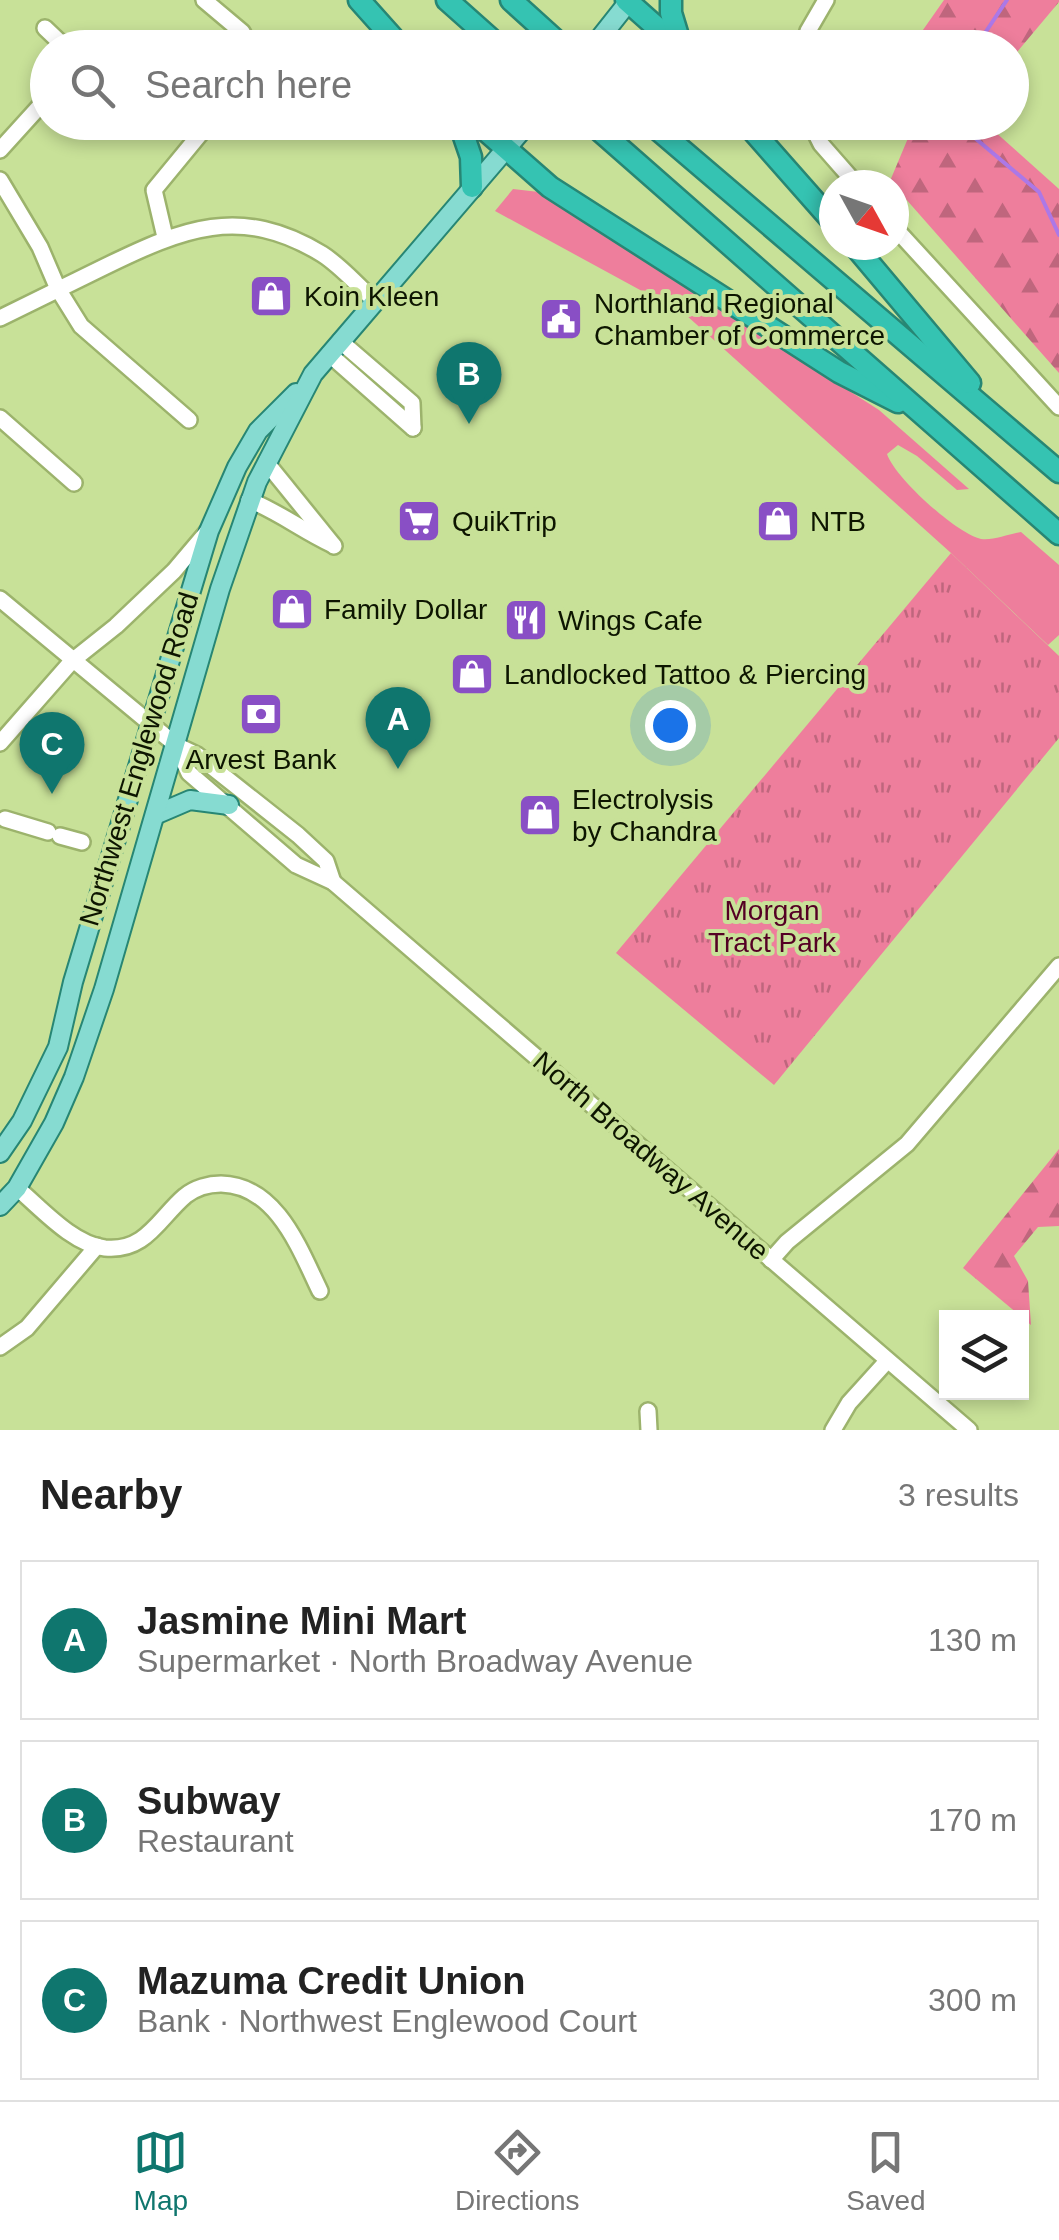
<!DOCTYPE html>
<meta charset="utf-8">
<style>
:root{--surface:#fff;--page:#f2f2f2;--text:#222;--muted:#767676;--line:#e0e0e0;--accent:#0f766e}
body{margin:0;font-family:Arial,sans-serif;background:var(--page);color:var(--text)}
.controls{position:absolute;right:30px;bottom:30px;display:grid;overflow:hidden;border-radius:0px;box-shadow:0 5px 15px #0003}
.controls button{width:90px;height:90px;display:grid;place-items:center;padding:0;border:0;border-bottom:2px solid var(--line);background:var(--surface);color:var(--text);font:50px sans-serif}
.compass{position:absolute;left:819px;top:170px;width:90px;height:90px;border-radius:50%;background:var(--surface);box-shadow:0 5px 15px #0003;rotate:130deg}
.you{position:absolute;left:670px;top:725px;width:35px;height:35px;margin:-25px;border:8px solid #fff;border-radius:50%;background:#1a73e8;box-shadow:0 0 0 15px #1a73e833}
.badge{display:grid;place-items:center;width:65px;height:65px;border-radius:50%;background:var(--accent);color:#fff;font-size:32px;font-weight:700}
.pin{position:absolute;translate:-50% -82px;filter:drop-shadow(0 2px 5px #0008)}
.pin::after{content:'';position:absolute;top:52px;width:35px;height:30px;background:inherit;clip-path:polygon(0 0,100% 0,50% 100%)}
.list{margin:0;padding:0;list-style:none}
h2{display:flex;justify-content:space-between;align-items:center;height:130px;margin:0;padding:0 40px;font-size:42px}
h2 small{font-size:32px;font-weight:400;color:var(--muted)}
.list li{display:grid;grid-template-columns:65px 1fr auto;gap:30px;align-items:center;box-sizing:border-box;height:160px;margin:0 20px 20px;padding:0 20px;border:2px solid var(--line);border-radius:0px}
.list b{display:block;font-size:38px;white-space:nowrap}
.list p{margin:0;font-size:32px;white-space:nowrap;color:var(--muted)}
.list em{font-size:32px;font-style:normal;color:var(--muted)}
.icon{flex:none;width:55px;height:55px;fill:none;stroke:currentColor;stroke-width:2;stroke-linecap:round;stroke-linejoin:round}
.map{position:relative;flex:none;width:1059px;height:1430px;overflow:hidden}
.search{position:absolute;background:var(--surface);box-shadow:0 5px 15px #0003;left:30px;right:30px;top:30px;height:110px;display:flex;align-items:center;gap:25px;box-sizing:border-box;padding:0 35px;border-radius:55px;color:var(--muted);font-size:38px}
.sheet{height:670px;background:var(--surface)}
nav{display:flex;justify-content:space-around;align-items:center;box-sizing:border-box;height:140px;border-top:2px solid var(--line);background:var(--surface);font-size:28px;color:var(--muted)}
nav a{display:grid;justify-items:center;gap:5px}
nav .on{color:var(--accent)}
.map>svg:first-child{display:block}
</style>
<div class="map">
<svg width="1059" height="1430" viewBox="0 0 1059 1430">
<defs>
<pattern id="forest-firs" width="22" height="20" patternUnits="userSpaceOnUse" patternTransform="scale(2.5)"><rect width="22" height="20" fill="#ee7e9c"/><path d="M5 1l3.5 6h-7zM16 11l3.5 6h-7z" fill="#bf667d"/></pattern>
<pattern id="park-tufts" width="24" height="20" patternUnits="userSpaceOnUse" patternTransform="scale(2.5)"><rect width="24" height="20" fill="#ee7e9c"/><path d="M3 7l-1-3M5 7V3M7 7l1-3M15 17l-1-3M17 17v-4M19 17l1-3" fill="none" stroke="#bf667d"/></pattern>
</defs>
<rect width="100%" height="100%" fill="#c8e198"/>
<path fill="#ee7e9c" d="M 513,189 L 539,192 L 879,410 L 969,489 L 957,490 L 917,456 L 898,445 L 887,454 C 895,478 956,533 981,539 C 992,541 1009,534 1021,532 L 1059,565 L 1059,635 L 1048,645 L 951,553 L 686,315 L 495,211 Z"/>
<g fill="url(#forest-firs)">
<path d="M 944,0 L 1059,0 L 1059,2 L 1012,58 L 1012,48 L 911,47 Z"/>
<path d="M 984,122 L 1059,189 L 1059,373 L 890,181 L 911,131 L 908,123 Z"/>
<path d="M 1059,1149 L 1059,1226 L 1038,1227 L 1014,1256 L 1028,1281 L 1031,1325 L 963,1268 Z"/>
</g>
<path fill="url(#park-tufts)" d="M 951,553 L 1059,656 L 1059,738 L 774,1085 L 616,953 Z"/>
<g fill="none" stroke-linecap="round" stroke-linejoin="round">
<g stroke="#ac78e7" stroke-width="4">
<path d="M 975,48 L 1007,0"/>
<path d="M 956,122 L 1039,192 L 1059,235"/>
</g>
<g stroke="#9cb36c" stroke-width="20">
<g id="minor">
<path d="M 204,0 L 242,32 L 251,48"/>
<path d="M 45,28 L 66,48"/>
<path d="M 803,48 L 808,31 L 826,0"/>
<path d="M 810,122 L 821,144 L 857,185"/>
<path d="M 0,150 L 48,97"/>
<path d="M 0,180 L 40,247 L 58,289 L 81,326 L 189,420"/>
<path d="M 894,227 L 1059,407"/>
<path d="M 165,237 L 154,190 L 210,122"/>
<path d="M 0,318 C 35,301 69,284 104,267 C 182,229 240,204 322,254 C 341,266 357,285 374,300"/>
<path d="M 340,341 L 412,403 L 413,428"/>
<path d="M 329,354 L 413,428"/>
<path d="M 0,418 L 74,483"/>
<path d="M 266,462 L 334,546"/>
<path d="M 249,500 C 279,512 303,531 333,545"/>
<path d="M 0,599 L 176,745 L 197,755 L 298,835 L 326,861 L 333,882"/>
<path d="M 0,743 L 72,661 L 116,626 L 174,571 L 207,532"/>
<path d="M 176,745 L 189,773 L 296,865 L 333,882 L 969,1430"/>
<path d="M 5,819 L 48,832"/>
<path d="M 60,836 L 82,842"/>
<path d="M 17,1188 C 41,1208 72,1244 105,1248 C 146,1252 159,1218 185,1196 C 195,1188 209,1184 221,1184 C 277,1185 300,1250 320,1291"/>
<path d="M 771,1260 L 787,1242 L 907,1144 L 1059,966"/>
<path d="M 0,1347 L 27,1328 L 97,1246"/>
<path d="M 648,1411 L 649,1430"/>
<path d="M 833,1430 L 849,1403 L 887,1361"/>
</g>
</g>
<g stroke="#278674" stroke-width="22">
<g id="major">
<path d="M 592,48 L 630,0"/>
<path d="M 155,815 L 190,800 L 229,805"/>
<path d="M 0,1153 L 22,1121 L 58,1047 L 73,982 L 209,531 L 237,467 L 258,431 L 296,393"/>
<path d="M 0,1206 L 17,1188 L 54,1123 L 74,1077 L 104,989 L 220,589 L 257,482 L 313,374 L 529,122"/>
</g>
</g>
<g stroke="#278674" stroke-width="25">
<g id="highway">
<path d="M 359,0 L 402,48"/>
<path d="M 447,0 L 501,48"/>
<path d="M 511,0 L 564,48"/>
<path d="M 626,0 L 680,48"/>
<path d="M 671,0 L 671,13 L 681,46"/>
<path d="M 459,122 L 471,157 L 472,187"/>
<path d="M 476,122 L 550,187 L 839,372 L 898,402"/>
<path d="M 590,122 L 1059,534"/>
<path d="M 649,122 L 1059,472"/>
<path d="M 745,122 L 834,223"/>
<path d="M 854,245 L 970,383"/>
</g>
</g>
<use href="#minor" stroke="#fff" stroke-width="15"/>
<use href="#major" stroke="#86dbd1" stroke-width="18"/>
<use href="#highway" stroke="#35c3b2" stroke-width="20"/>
</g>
<defs>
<g id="shop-square" transform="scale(2.25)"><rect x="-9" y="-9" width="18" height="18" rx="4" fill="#894fc5" stroke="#c8e198"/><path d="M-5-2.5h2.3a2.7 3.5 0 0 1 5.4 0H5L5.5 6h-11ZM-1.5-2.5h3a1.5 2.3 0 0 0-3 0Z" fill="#fff"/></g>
<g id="civic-square" transform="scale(2.25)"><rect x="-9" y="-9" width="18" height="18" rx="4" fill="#894fc5" stroke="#c8e198"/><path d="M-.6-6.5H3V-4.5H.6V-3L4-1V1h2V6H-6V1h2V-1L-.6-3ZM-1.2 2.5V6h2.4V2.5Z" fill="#fff"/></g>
<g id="supermarket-square" transform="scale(2.25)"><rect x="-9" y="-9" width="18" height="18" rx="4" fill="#894fc5" stroke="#c8e198"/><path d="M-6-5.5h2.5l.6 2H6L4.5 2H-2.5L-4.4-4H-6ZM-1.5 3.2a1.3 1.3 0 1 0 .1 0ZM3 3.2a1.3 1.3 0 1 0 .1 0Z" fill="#fff"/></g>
<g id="restaurant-square" transform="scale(2.25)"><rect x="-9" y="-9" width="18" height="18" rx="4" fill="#894fc5" stroke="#c8e198"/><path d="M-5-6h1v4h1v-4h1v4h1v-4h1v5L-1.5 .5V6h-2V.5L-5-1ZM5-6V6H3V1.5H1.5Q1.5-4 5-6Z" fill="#fff"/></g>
<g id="bank-square" transform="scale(2.25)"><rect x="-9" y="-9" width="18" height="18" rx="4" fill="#894fc5" stroke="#c8e198"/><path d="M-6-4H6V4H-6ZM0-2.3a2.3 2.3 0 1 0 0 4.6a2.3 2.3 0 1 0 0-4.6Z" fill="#fff"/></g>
</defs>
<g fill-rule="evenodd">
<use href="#shop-square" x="271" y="296"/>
<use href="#civic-square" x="561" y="319"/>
<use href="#supermarket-square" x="419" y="521"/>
<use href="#shop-square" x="778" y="521"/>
<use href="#shop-square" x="292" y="609"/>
<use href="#restaurant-square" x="526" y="620"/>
<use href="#shop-square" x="472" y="674"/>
<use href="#bank-square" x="261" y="714"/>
<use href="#shop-square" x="540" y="815"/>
</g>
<g text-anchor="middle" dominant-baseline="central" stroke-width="8" stroke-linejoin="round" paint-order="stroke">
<g font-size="28" fill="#0d1500" stroke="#c8e198" text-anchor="start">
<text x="304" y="296">Koin Kleen</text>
<text x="594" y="303">Northland Regional<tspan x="594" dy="32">Chamber of Commerce</tspan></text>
<text x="452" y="521">QuikTrip</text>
<text x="810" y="521">NTB</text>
<text x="324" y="609">Family Dollar</text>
<text x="558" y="620">Wings Cafe</text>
<text x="504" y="674">Landlocked Tattoo &amp; Piercing</text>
<text x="261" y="759" text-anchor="middle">Arvest Bank</text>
<text x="572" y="799">Electrolysis<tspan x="572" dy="32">by Chandra</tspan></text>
</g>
<g font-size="28" fill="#0d1500" stroke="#c8e198">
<text transform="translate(139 759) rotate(-73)">Northwest Englewood Road</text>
<text transform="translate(651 1156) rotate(41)">North Broadway Avenue</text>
</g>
<g font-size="28" fill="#540024" stroke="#c8e198">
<text x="772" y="910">Morgan<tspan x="772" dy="32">Tract Park</tspan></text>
</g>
</g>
</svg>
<div class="controls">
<button><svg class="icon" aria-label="layers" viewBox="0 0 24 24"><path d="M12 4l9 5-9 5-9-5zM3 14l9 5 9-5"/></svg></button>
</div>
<svg class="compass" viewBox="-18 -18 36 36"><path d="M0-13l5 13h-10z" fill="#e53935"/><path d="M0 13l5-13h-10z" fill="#767676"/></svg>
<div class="you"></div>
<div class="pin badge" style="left:398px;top:769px">A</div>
<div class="pin badge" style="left:469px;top:424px">B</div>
<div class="pin badge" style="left:52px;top:794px">C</div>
<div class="search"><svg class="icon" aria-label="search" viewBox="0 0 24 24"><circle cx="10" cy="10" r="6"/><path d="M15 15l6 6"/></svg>Search here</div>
</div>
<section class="sheet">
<h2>Nearby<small>3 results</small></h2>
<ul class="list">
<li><span class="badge">A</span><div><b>Jasmine Mini Mart</b><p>Supermarket · North Broadway Avenue</p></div><em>130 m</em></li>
<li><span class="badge">B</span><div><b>Subway</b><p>Restaurant</p></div><em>170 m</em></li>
<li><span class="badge">C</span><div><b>Mazuma Credit Union</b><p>Bank · Northwest Englewood Court</p></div><em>300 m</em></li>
</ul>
</section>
<nav>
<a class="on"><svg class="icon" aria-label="map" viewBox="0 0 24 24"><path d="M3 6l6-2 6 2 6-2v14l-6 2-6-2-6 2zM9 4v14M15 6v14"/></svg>Map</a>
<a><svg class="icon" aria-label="directions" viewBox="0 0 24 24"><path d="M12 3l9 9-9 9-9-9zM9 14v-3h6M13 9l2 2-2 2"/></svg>Directions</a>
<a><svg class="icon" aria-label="saved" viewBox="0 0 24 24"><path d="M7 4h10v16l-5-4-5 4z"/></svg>Saved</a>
</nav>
